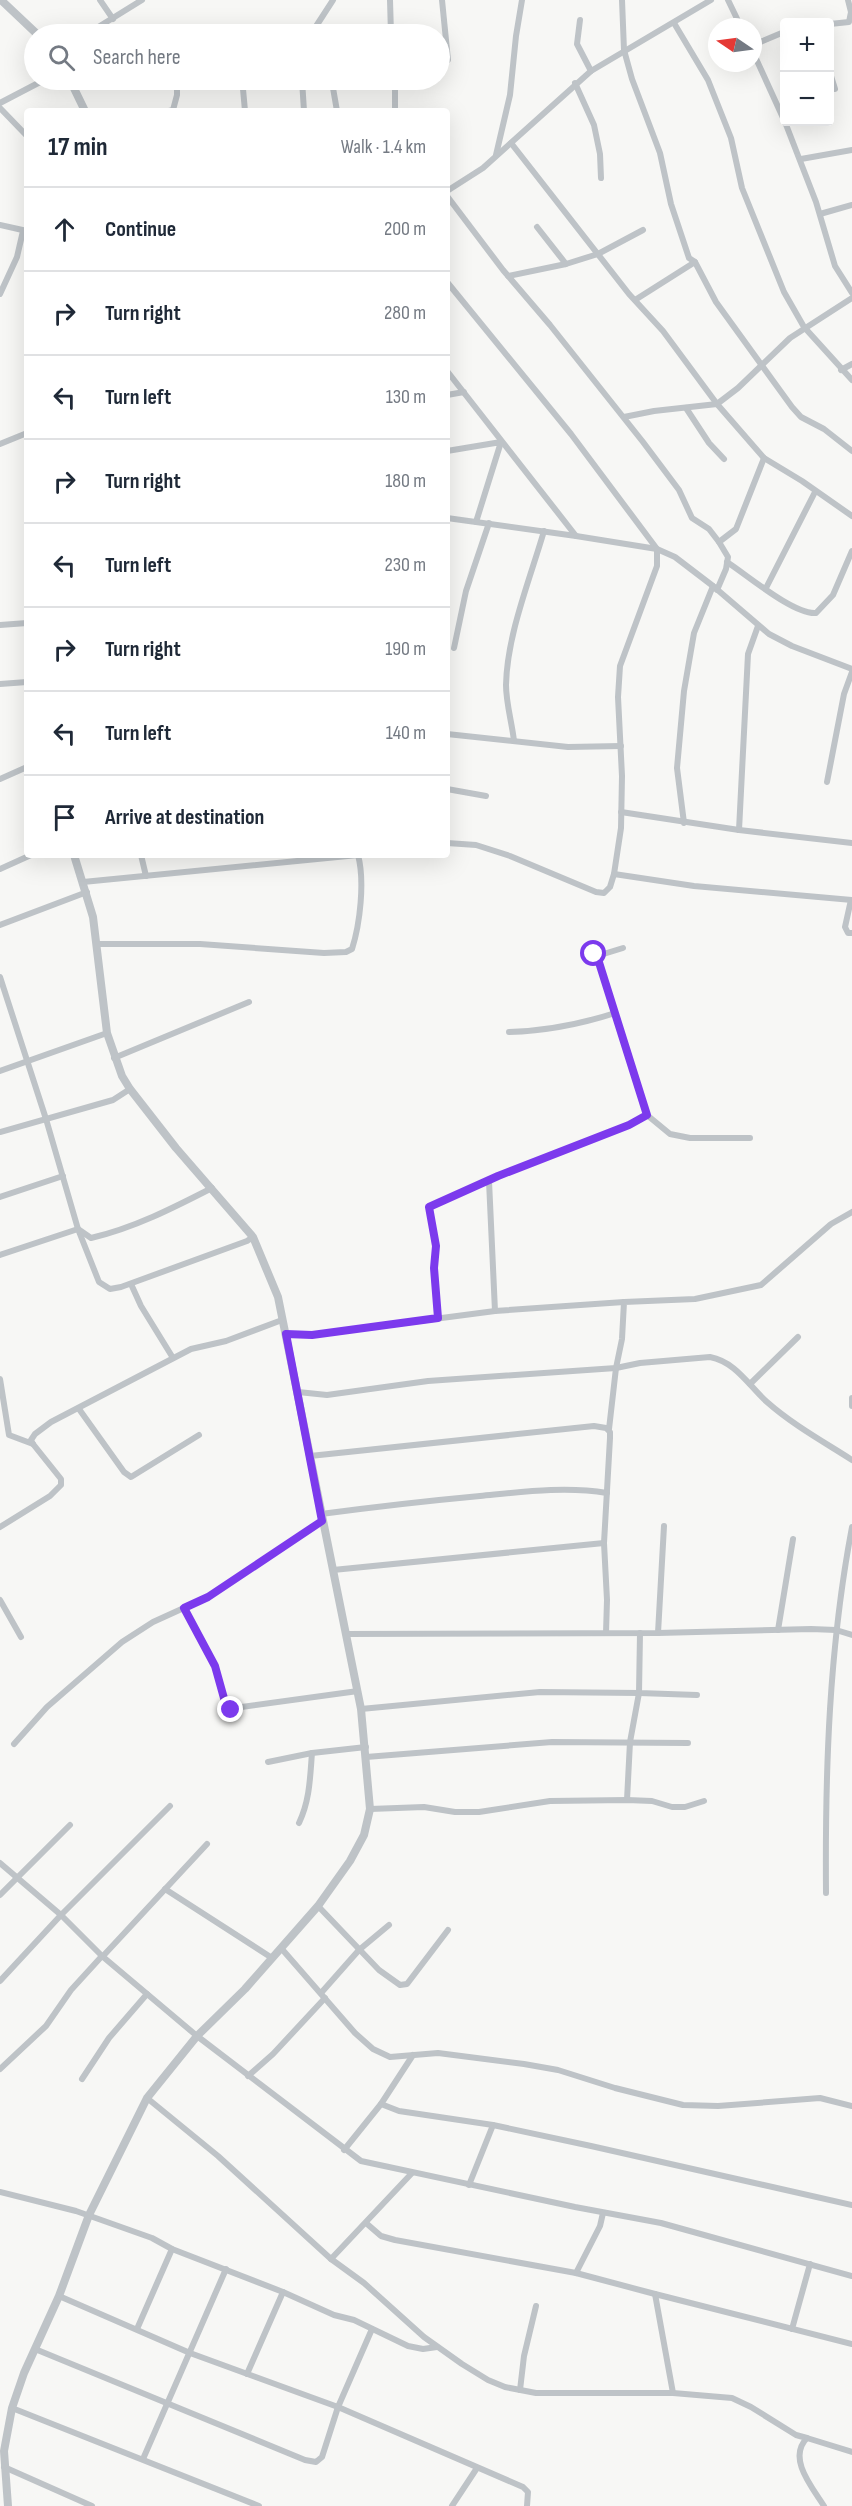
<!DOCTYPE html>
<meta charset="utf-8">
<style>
:root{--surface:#fff;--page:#f2f2f3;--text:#1f2937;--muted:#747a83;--line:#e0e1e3}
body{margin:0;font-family:"Sofia Sans Condensed",sans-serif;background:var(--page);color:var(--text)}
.controls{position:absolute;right:18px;top:18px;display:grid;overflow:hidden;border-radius:6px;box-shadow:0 6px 24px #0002}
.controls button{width:54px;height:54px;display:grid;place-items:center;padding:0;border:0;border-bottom:2px solid var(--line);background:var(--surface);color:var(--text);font:30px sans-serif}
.compass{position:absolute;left:708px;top:18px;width:54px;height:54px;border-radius:50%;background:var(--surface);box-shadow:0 6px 24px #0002;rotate:283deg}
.stop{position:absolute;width:18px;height:18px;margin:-14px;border:4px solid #7c3aed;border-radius:50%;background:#fff}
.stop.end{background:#7c3aed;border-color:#fff;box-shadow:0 2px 6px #0008}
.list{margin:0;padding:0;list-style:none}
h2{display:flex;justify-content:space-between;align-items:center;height:78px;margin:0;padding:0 24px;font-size:26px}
h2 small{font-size:20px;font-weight:400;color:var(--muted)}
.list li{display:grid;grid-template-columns:39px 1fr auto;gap:18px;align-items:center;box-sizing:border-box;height:84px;padding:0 24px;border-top:2px solid var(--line)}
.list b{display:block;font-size:22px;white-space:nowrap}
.list em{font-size:20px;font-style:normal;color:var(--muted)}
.icon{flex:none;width:33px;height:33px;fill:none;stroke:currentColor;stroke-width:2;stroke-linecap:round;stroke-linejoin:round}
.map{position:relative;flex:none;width:852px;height:2506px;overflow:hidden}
.search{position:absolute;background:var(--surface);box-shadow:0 6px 24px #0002;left:24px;top:24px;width:426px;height:66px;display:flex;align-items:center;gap:15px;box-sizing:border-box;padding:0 21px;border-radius:33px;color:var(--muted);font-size:22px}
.panel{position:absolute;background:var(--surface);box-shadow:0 6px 24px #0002;left:24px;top:108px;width:426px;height:750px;border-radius:6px}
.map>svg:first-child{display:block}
</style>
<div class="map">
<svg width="852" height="2506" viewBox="0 0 852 2506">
<rect width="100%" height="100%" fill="#f7f7f5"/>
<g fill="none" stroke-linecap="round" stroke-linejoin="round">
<g stroke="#bec3c7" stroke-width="6">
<path d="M 100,0 L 113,19"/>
<path d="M 390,0 L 391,34"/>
<path d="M 622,0 L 624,50 L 632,79 L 660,153 L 671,204 L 689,258 L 695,262 L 716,302 L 792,407 L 801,417 L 824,429 L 852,451"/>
<path d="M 728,0 L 741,27"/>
<path d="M 580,20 L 577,44 L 591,71"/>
<path d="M 674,23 L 708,80 L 731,138 L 742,188 L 784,292 L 804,327 L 852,380"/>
<path d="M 830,24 L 849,22 L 851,12 L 848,0"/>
<path d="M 87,34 L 142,0"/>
<path d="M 207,34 L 233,32"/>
<path d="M 311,34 L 333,0"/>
<path d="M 753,45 L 784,32"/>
<path d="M 753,52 L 784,120"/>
<path d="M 440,67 L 444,65 L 448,60 L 442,0"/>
<path d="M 830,73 L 835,89"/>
<path d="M 302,80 L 304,111"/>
<path d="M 335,80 L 333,88 L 337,111"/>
<path d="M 395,80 L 395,111"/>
<path d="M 238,81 L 243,89 L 245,111"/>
<path d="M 575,83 L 594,125 L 600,154 L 601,178"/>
<path d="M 0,103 L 44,80"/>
<path d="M 0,108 L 27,136"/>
<path d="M 169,111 L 173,110 L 177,95 L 177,80"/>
<path d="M 785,122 L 816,202 L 835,266 L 852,293"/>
<path d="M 511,143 L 629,294 L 663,331 L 717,404 L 764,458 L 802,481 L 852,516"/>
<path d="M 496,155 L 510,95 L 516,36 L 522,0"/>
<path d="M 801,159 L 852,150"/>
<path d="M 447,191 L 483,168 L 591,71 L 711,0"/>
<path d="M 447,196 L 503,270 L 550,325 L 643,442 L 679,490 L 692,518 L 709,529 L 719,542 L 728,557 L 726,569 L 717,590"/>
<path d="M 820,214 L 852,205"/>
<path d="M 0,225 L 27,231"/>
<path d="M 537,227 L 566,264"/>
<path d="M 508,276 L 566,264 L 598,254 L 643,230"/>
<path d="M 447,282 L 571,434 L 657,549 L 657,566 L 620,666 L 618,697 L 622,776 L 621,828 L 614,874 L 610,887 L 604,893 L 596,892 L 510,856 L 476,845 L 447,843"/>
<path d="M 0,294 L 17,257 L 23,231"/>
<path d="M 635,300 L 695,262"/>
<path d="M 841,370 L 852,364"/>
<path d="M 447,371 L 576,536 L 657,549 L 675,557 L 713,586 L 769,634 L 792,646 L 852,669"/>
<path d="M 447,395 L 464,392"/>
<path d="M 686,408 L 709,443 L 724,459"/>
<path d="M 624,417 L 654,411 L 717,404 L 738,388 L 790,338 L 852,298"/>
<path d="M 0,444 L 27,433"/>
<path d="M 447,451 L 501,442 L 476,522"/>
<path d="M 447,518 L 576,536"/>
<path d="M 719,542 L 736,529 L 764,458"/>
<path d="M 727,562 C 747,575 794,615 816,613 L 833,595 L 852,551"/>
<path d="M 766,588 L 815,492"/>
<path d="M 0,625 L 27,623"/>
<path d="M 454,648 L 466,591 L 489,523"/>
<path d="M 0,684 L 27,682"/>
<path d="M 447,734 L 568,747 L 621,746"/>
<path d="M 514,741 C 512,723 506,703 506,685 C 507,635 530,579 544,531"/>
<path d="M 0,779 L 27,767"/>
<path d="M 827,782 L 844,694 L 852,672"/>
<path d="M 447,789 L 486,796"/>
<path d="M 621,812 L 739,830 L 852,843"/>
<path d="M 684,823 L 677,768 L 684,691 L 694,633 L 713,586"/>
<path d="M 739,830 L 748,654 L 758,626"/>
<path d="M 141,855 L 146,876"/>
<path d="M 0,869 L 31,855"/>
<path d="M 614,874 L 694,886 L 852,900"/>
<path d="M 83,882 L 358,855"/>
<path d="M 851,900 L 845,927 L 848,933 L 852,933"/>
<path d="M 0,925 L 87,892"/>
<path d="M 98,944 L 200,944 L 324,953 L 346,952 L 352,949 C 360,924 365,881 358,855"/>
<path d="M 586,959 L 594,954 L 597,956"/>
<path d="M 0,977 L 46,1119 L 78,1229 L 99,1282 L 110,1289 L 121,1287 L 247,1241 L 253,1237"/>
<path d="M 509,1032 C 545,1031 581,1024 615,1013"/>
<path d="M 114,1058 L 249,1002"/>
<path d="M 0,1071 L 107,1033"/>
<path d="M 647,1115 L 670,1134 L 690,1138 L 750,1138"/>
<path d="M 0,1132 L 113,1100 L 130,1089"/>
<path d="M 489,1181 L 495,1311"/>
<path d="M 0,1197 L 63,1176"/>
<path d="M 0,1255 L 78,1229 L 91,1238 C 134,1228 173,1208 212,1188"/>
<path d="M 131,1284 L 141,1306 L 173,1358"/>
<path d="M 438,1318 L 434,1268 L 436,1246 L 429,1207 L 498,1176 L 629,1125 L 647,1115 L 597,956 L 623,948"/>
<path d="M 286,1334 L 312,1335 L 495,1311 L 624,1302"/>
<path d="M 0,1379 L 9,1435 L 33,1444"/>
<path d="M 750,1384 L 798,1337"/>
<path d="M 298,1392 L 327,1395 L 428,1381 L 616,1368 L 640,1363 L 710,1357 C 736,1362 749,1386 767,1402 C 793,1425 824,1442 852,1460"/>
<path d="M 852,1398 L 852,1406"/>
<path d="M 79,1409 L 124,1472 L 131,1477 L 199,1435"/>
<path d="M 609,1429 L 616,1368 L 622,1339 L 624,1302 L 695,1299 L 761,1285 L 831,1224 L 852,1212"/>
<path d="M 310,1456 L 594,1426 L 606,1428 L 610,1432 L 610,1438 L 604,1543 L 607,1600 L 606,1633"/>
<path d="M 321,1514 C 374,1507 426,1501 480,1496 C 521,1492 565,1486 607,1493"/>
<path d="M 0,1527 L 50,1496 L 61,1485 L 61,1479 L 33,1444 L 31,1440 L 35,1434 L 51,1422 L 191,1349 L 226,1341 L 282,1320"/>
<path d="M 333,1570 L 604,1543"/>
<path d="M 0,1600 L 21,1637"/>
<path d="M 184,1608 L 215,1666 L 227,1709 L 358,1691"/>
<path d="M 778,1630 L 793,1539"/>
<path d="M 640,1633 L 639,1693 L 697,1695"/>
<path d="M 658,1633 L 664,1526"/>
<path d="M 346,1634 L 658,1633 L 811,1629 L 836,1630 L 852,1635"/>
<path d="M 361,1709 L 540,1692 L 639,1693 L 630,1742 L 627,1800"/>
<path d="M 14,1744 L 47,1707 L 122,1642 L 153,1622 L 208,1597 L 322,1521"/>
<path d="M 366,1757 L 552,1742 L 688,1743"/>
<path d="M 268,1762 L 312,1753"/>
<path d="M 370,1809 L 424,1807 L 455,1812 L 479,1812 L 550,1801 L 627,1800 L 652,1801 L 672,1807 L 685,1807 L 704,1801"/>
<path d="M 299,1823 C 310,1800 310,1777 312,1753 L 366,1747"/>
<path d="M 0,1863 L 61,1915 L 102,1956 L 197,2036 L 361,2161 L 575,2207 L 661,2223 L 852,2276"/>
<path d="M 165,1889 L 272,1958"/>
<path d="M 826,1893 C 825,1770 829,1648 852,1527"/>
<path d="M 0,1895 L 70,1825"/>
<path d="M 318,1906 L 379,1970 L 400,1985 L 407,1984 L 448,1930"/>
<path d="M 281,1948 L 355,2033 L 373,2049 L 390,2057 L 438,2053 L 524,2064 L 558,2070 L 615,2088 L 683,2105 L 718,2106 L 820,2098 L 852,2106"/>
<path d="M 104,1955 L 207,1844"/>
<path d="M 0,1981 L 61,1915 L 170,1806"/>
<path d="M 321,1993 L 359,1950 L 389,1925"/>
<path d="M 0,2069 L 46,2026 L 71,1990 L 102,1956"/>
<path d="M 248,2076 L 273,2054 L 325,1998"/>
<path d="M 82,2079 L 109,2038 L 147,1994"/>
<path d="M 147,2098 L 218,2156 L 331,2259 L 364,2283 L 424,2337 L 462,2364 L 488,2380 L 505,2387 L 536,2393 L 673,2393 L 732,2398 L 751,2407 L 796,2435 L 807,2438 C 787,2458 812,2487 824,2506"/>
<path d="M 381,2104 L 413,2055"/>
<path d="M 344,2150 L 381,2104 L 399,2111 L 493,2125 L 591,2146 L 852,2205"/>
<path d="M 469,2185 L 493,2125"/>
<path d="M 0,2192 L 76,2211 L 152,2238 L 172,2249 L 283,2292 L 334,2315 L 354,2320 L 408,2346 L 423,2349 L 437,2347"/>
<path d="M 366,2223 L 381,2236 L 395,2240 L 576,2273 L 655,2294"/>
<path d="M 331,2259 L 412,2173"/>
<path d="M 576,2273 L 600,2226 L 603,2213"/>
<path d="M 59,2296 L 190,2353 L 338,2407 L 523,2487 L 528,2492 L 527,2506"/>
<path d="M 137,2329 L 172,2249"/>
<path d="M 792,2329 L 810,2264"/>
<path d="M 35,2349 L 305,2460 L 316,2462 L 322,2457 L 338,2407 L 372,2329"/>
<path d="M 247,2374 L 283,2292"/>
<path d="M 520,2390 L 524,2356 L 536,2306"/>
<path d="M 673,2393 L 655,2294 L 852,2344"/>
<path d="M 12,2408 L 259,2506"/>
<path d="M 807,2438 L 852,2452"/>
<path d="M 143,2459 L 226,2269"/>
<path d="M 4,2467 L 92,2506"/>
<path d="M 452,2506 L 477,2468"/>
</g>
<g stroke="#bec3c7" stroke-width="8">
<path d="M 1,0 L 37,34"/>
<path d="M 70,80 L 85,111"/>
<path d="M 8,2506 L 4,2451 L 12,2408 L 24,2373 L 59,2296 L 89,2215 L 147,2098 L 197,2036 L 245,1989 L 318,1906 L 350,1861 L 364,1835 L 370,1809 L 361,1709 L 278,1297 L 253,1237 L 176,1148 L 130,1089 L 122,1076 L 107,1033 L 93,917 L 74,855"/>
</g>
</g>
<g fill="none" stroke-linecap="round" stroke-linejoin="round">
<path stroke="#7c3aed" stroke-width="8" d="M 231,1710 L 227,1709 L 215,1666 L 184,1608 L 208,1597 L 322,1521 L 286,1334 L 312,1335 L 438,1318 L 434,1268 L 436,1246 L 429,1207 L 498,1176 L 629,1125 L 647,1115 L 597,956 L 594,954"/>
</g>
</svg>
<div class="controls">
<button>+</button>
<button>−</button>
</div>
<svg class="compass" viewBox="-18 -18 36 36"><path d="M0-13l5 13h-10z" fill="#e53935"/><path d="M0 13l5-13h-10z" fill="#747a83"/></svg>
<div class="stop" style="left:594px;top:954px"></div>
<div class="stop end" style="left:231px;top:1710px"></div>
<div class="search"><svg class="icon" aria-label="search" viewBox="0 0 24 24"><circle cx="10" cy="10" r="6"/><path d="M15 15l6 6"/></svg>Search here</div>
<section class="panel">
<h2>17 min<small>Walk · 1.4 km</small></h2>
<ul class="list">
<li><svg class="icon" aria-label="ahead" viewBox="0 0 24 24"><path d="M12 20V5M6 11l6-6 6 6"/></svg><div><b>Continue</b></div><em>200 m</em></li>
<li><svg class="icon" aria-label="right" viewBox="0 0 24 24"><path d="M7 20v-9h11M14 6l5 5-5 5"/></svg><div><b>Turn right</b></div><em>280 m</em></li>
<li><svg class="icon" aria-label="left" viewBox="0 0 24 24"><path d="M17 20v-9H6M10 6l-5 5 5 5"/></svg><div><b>Turn left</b></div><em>130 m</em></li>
<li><svg class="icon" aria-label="right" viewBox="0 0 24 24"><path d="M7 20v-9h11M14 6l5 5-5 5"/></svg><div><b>Turn right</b></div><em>180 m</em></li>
<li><svg class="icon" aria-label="left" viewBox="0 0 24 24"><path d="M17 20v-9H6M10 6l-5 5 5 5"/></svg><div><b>Turn left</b></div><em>230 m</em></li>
<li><svg class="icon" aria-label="right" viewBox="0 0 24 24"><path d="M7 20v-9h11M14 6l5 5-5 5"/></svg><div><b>Turn right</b></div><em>190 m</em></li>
<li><svg class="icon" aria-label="left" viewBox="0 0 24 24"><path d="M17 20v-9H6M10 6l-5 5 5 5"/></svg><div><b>Turn left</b></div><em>140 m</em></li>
<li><svg class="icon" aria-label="arrive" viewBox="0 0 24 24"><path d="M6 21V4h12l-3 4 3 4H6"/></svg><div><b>Arrive at destination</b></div></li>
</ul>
</section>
</div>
